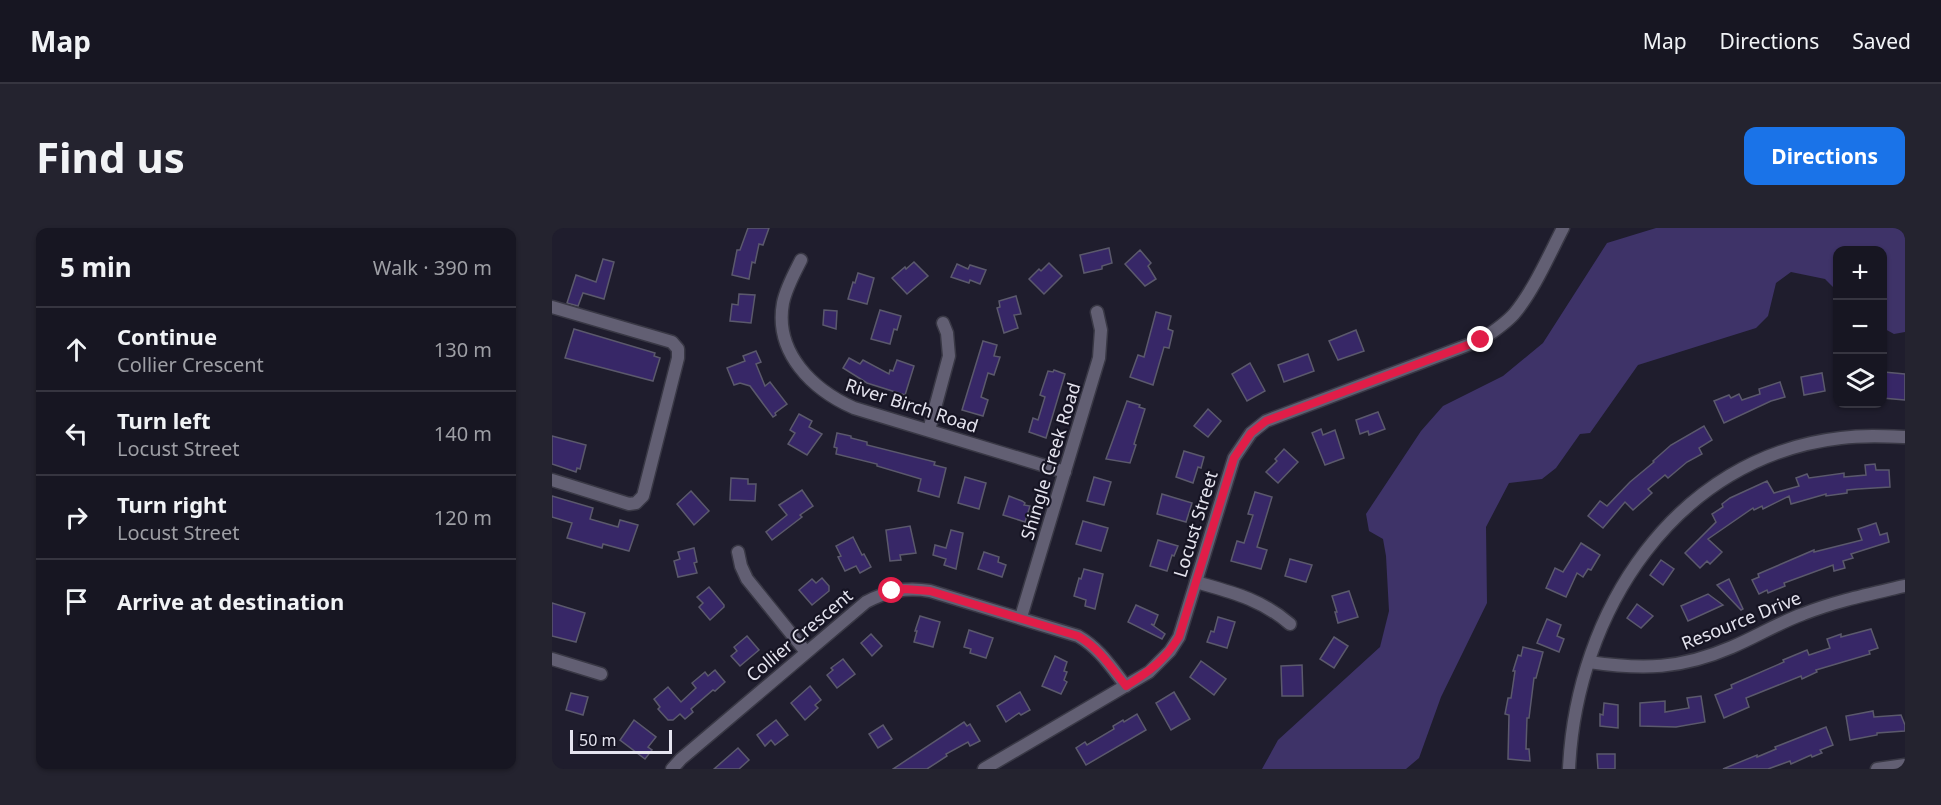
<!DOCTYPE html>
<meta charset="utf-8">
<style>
:root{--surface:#171622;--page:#24232f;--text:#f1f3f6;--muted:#9e9fa5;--line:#363540;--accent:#1a73e8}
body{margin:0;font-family:"Noto Sans",sans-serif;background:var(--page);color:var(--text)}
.controls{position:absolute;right:18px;top:18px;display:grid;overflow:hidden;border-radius:12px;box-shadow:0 2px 4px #0004}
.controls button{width:54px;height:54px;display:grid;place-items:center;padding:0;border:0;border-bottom:2px solid var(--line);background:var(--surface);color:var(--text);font:30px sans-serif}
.scale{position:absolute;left:18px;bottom:15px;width:102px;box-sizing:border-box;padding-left:6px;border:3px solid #e5e4ef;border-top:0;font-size:16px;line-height:21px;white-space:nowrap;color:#e5e4ef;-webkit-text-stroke:4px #161423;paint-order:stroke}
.stop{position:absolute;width:18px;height:18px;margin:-14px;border:4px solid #e11d48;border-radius:50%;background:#fff}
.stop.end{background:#e11d48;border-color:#fff;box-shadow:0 2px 6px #0008}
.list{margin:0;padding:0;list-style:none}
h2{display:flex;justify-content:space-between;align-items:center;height:78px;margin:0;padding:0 24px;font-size:26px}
h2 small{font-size:20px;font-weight:400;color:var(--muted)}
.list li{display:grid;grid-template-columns:39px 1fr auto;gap:18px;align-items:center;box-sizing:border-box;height:84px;padding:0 24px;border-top:2px solid var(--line)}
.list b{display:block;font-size:22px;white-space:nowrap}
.list p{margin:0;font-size:20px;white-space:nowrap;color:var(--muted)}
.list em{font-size:20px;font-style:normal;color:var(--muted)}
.icon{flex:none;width:33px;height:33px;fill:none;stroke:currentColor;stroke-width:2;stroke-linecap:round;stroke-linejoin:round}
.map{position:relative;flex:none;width:1353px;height:541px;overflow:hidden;border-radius:12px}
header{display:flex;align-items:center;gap:36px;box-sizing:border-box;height:84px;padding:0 30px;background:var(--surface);border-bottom:2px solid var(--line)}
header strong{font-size:28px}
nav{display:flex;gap:33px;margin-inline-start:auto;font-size:21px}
.intro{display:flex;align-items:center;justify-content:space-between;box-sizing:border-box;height:144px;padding:0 36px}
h1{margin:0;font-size:42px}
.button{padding:15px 27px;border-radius:12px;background:var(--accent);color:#fff;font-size:21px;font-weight:700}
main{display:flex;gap:36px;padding:0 36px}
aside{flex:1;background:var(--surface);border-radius:12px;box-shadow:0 2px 4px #0004}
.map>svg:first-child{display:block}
</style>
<header>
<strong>Map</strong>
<nav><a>Map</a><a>Directions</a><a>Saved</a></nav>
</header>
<div class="intro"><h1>Find us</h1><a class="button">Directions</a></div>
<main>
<aside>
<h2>5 min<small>Walk · 390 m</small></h2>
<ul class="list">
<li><svg class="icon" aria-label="ahead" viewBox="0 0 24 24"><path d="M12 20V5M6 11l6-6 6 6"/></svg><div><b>Continue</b><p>Collier Crescent</p></div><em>130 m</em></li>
<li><svg class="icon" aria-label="left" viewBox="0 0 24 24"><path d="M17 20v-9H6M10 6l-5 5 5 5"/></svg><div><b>Turn left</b><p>Locust Street</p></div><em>140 m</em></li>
<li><svg class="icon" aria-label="right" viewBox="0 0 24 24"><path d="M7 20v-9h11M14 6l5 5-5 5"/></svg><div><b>Turn right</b><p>Locust Street</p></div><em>120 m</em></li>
<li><svg class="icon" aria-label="arrive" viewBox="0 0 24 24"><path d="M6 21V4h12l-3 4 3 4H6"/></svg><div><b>Arrive at destination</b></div></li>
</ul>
</aside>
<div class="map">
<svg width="1353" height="541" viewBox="0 0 1353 541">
<rect width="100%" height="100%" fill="#1f1d2d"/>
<path fill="#3e3368" d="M 1104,0 L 1353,0 L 1353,104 L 1342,106 L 1331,100 L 1330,22 L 1286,22 L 1285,63 L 1273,51 L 1239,44 L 1224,55 L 1216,88 L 1204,100 L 1086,137 L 1038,205 L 1028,206 L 1004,240 L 990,251 L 957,255 L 934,299 L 935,375 L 889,469 L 867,530 L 854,541 L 710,541 L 726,512 L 828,419 L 837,383 L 834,328 L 831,311 L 817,303 L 814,286 L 869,203 L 891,178 L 951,148 L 991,115 L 1055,15 Z"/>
<g fill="#372767" stroke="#5b596c" stroke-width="1.5">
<path d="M 196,0 L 217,0 L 211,17 L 207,16 L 203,35 L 200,34 L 197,51 L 180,47 L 185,22 L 188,22 Z"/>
<path d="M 557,20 L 560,35 L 550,38 L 550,41 L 532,45 L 528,27 Z"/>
<path d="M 588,22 L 599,35 L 596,38 L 604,51 L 593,58 L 573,36 Z"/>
<path d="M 51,31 L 62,34 L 52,71 L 31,65 L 26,78 L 15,75 L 24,47 L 44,54 Z"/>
<path d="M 362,34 L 376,48 L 355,66 L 340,50 L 353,39 L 354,41 Z"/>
<path d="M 497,35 L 510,48 L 492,66 L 477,51 L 487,41 L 489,43 Z"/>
<path d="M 405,36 L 416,41 L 418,37 L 434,42 L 428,56 L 418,52 L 417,55 L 399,49 Z"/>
<path d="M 306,45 L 322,50 L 315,76 L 296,71 L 301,54 L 303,55 Z"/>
<path d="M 187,66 L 203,67 L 199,95 L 178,93 L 180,76 L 186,77 Z"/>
<path d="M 464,68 L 469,86 L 462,87 L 466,100 L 452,105 L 445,80 L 448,79 L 447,73 Z"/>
<path d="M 272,82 L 285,83 L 284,101 L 271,97 Z"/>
<path d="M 328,82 L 349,88 L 345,102 L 342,101 L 338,116 L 319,111 Z"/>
<path d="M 604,84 L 619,88 L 616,101 L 621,103 L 617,120 L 612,119 L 601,157 L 578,149 L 586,127 L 592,129 Z"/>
<path d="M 22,101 L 103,125 L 102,128 L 108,130 L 101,153 L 13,130 Z"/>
<path d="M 804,102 L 812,123 L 786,132 L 777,113 Z"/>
<path d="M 431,113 L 445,117 L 442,128 L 448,129 L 442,147 L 436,145 L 429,169 L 436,172 L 431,188 L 410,182 Z"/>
<path d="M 204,123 L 209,134 L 204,136 L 213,158 L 218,154 L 235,176 L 223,185 L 224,187 L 221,189 L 198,158 L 188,155 L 182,157 L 175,140 L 193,133 L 191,128 Z"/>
<path d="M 756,126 L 762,143 L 732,154 L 726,137 Z"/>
<path d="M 297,130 L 308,136 L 311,132 L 337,146 L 338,142 L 341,143 L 345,132 L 362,138 L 353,167 L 315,155 L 291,140 Z"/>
<path d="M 698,135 L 713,163 L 695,173 L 680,146 Z"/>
<path d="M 502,142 L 513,146 L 494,210 L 477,204 L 481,190 L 486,192 L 493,169 L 488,167 L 496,143 L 501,144 Z"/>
<path d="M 1332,144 L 1353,146 L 1353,172 L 1330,170 Z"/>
<path d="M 1270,145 L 1273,163 L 1252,167 L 1249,149 Z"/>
<path d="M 1228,154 L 1233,169 L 1219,173 L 1172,195 L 1162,173 L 1177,167 L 1179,170 L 1187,166 L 1190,172 L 1208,166 L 1207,161 Z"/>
<path d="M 575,173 L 588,177 L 587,179 L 593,181 L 582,216 L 584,217 L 578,235 L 554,231 Z"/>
<path d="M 656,181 L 669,193 L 656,209 L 642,198 Z"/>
<path d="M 826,184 L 833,201 L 817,207 L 816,203 L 808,206 L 804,192 Z"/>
<path d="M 247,186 L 260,193 L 257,199 L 270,206 L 255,227 L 236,216 L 243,205 L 238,202 Z"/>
<path d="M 1152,198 L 1160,212 L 1147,220 L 1150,226 L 1135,234 L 1116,250 L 1113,247 L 1096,261 L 1100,265 L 1081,282 L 1073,274 L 1051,300 L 1036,288 L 1048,273 L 1055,278 L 1078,254 L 1102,234 L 1101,233 L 1119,217 Z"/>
<path d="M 769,201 L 771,207 L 783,202 L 792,230 L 773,237 L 760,205 Z"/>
<path d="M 285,205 L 299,208 L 299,210 L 315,214 L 315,217 L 383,234 L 382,237 L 394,240 L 387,269 L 366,263 L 369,251 L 325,238 L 325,236 L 284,226 L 285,220 L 282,219 Z"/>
<path d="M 0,208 L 34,217 L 28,241 L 25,240 L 24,244 L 0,236 Z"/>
<path d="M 732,221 L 746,234 L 726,255 L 714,244 L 725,233 L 723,231 Z"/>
<path d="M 632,223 L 652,229 L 649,240 L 646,239 L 641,255 L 624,249 Z"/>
<path d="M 1323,236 L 1324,242 L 1337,242 L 1338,259 L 1306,261 L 1295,262 L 1295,265 L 1274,268 L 1274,266 L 1239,276 L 1237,268 L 1211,281 L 1210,278 L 1202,282 L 1201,280 L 1156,311 L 1170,324 L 1158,336 L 1155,333 L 1148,340 L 1133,325 L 1164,294 L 1160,286 L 1171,279 L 1170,276 L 1178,270 L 1215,253 L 1222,265 L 1247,258 L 1244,250 L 1255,246 L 1257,250 L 1292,245 L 1292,249 L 1314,247 L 1313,237 Z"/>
<path d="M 413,249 L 434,255 L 427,281 L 406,275 Z"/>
<path d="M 542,249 L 559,254 L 552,277 L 535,273 Z"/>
<path d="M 179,250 L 196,251 L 196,256 L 204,256 L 203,273 L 178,272 Z"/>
<path d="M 250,262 L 261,278 L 248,287 L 250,289 L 220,312 L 214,304 L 235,287 L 227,277 Z"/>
<path d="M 139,263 L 157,283 L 142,297 L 125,276 Z"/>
<path d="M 703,264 L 720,269 L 705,319 L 715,322 L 709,341 L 679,333 L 685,313 L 692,315 L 701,287 L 696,286 Z"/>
<path d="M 610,266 L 640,275 L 634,294 L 605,286 Z"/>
<path d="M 0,268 L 41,280 L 38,291 L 66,299 L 68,292 L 86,297 L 77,323 L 51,316 L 50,320 L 15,310 L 20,295 L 0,289 Z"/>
<path d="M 457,268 L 470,273 L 473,275 L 472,277 L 478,278 L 473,294 L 451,287 Z"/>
<path d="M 531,293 L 556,300 L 549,323 L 524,316 Z"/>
<path d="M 1324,295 L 1328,307 L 1335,305 L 1337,314 L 1299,326 L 1301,330 L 1291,333 L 1293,340 L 1282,343 L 1281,337 L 1232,355 L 1233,358 L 1216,365 L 1215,362 L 1207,366 L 1200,352 L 1207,349 L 1206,346 L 1262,322 L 1262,324 L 1310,312 L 1306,301 Z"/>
<path d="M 358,298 L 364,325 L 348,327 L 349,332 L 338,333 L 334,302 Z"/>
<path d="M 399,302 L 411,305 L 404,341 L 392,337 L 394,331 L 381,327 L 383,317 L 394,320 Z"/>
<path d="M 301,309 L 310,327 L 312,326 L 319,339 L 308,345 L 304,338 L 293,343 L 286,329 L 289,328 L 284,318 Z"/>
<path d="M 606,312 L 626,318 L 622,328 L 620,327 L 615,343 L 598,338 Z"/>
<path d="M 1029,315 L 1048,327 L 1039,342 L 1036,341 L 1031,349 L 1025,345 L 1014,369 L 994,360 L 1003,340 L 1011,344 Z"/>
<path d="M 142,320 L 145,334 L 142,335 L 145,345 L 126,349 L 122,333 L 128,331 L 126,324 Z"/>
<path d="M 432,324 L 447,329 L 446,334 L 454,337 L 450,349 L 426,341 Z"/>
<path d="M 738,331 L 760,337 L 754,354 L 733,348 Z"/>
<path d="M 1109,332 L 1122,341 L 1111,357 L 1098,347 Z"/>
<path d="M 532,341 L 551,346 L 543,381 L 533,378 L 534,372 L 522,368 L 527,350 L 529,351 Z"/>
<path d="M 270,350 L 277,358 L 277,363 L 260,377 L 247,362 L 260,351 L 264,355 Z"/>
<path d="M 1177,351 L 1191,381 L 1189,382 L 1165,357 Z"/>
<path d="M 157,359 L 172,377 L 172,379 L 158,392 L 147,379 L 151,375 L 145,369 Z"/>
<path d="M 797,363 L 806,389 L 786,395 L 783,384 L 785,384 L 780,368 Z"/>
<path d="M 1156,366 L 1171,377 L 1136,393 L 1129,378 Z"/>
<path d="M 0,375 L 33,385 L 24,414 L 0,408 Z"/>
<path d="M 1085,376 L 1101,388 L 1089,400 L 1075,390 Z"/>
<path d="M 584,377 L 606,387 L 602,397 L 599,396 L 613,406 L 610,411 L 576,394 Z"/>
<path d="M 368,388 L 388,394 L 381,419 L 362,414 L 365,403 L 363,403 Z"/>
<path d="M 666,389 L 683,394 L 675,420 L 655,414 L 659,403 L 662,404 Z"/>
<path d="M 995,391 L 1009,397 L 1005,408 L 1012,411 L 1007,424 L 985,415 Z"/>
<path d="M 1319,401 L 1326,420 L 1317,423 L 1318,426 L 1264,442 L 1265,444 L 1250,451 L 1249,448 L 1194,470 L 1197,479 L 1172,490 L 1163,467 L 1180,460 L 1179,457 L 1232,434 L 1231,432 L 1255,422 L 1257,427 L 1278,420 L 1275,411 L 1289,406 L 1289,409 Z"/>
<path d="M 417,402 L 441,410 L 434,430 L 418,425 L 419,421 L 412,419 Z"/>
<path d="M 319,406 L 330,418 L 320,428 L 309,415 Z"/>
<path d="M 195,408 L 207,422 L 188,438 L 179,428 L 185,423 L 182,419 Z"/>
<path d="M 782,409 L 796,418 L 782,440 L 768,431 Z"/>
<path d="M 971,419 L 991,424 L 984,450 L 982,450 L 977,490 L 975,490 L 974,521 L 977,521 L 978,533 L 956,531 L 957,487 L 953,486 L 956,470 L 959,470 L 963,443 L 961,443 L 966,427 L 969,428 Z"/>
<path d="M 503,428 L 515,434 L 512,443 L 515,444 L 512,452 L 515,454 L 509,466 L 490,458 Z"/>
<path d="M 291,431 L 303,446 L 285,460 L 275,447 L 281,442 L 279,440 Z"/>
<path d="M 649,433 L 674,451 L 662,467 L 638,449 Z"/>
<path d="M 750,437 L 751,468 L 730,468 L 729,438 Z"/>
<path d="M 163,442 L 173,454 L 163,463 L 161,462 L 139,481 L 141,484 L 133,491 L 128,486 L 121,492 L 116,492 L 106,481 L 108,479 L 102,471 L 116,459 L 129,474 L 144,460 L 140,455 L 153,444 L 156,448 Z"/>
<path d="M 258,458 L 269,472 L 263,477 L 266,480 L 253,492 L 239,475 Z"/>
<path d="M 468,464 L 478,482 L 469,487 L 467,485 L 454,494 L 445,478 Z"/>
<path d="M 622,464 L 638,491 L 619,502 L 604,475 Z"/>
<path d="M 19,465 L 36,469 L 31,487 L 14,482 Z"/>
<path d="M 1149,468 L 1153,494 L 1124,499 L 1088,498 L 1088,475 L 1113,473 L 1113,484 L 1137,480 L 1135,470 Z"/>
<path d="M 1052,475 L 1066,477 L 1066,500 L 1048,498 L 1048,486 L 1051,487 Z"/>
<path d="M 1321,483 L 1322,489 L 1349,487 L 1353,497 L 1353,503 L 1325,505 L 1325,507 L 1298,512 L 1294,488 Z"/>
<path d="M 585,486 L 594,502 L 534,537 L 524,520 L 533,514 L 535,517 L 562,501 L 561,498 L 571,492 L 572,494 Z"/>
<path d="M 82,492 L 104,509 L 96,519 L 100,522 L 93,531 L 68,512 Z"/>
<path d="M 224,492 L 236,507 L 223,517 L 219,512 L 213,518 L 205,507 Z"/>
<path d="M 412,494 L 415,498 L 418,496 L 428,513 L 418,518 L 416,514 L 394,526 L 395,528 L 375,541 L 341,541 Z"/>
<path d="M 331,497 L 340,511 L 326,520 L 317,506 Z"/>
<path d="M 1274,499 L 1281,517 L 1268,522 L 1270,525 L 1260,529 L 1259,527 L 1239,536 L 1238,533 L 1216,541 L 1171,541 L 1205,527 L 1205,529 L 1224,521 L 1223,519 Z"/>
<path d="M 186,520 L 197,532 L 187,541 L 162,541 Z"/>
<path d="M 1045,526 L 1063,526 L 1063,541 L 1046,541 Z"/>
</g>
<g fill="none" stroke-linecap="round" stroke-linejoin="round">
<g stroke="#393845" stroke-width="15">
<g id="minor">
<path d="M 249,32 C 242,46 234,60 231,75 C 222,125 261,162 302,180 L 513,244"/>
<path d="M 0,79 L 120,114 L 126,121 L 126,130 L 91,268 L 84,275 L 77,276 L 0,252"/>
<path d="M 377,202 L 397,128 L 395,105 L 391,95"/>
<path d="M 186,324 L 189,338 L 195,351 L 254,424"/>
<path d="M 644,354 C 679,364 709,371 738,396"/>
<path d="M 469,389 L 547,130 L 549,102 L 545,84"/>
<path d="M 0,431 L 49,446"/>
<path d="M 1037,434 C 1091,442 1129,441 1180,419 C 1204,409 1226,395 1251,386 C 1284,373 1318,366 1352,358"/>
<path d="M 120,541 L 129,531 L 314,374 C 335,363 354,359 378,363 L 526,408 C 547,420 559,439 574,458"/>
<path d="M 432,541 L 597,444 L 618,423 L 627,409 L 682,230 L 699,205 L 714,193 L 929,112 C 941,104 953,96 962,86 C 982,62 997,27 1011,0"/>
<path d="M 1017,541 C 1024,384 1123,229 1289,210 C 1311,207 1331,208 1353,209"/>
<path d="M 1325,541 L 1353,537"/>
</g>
</g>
<use href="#minor" stroke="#625f73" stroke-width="12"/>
</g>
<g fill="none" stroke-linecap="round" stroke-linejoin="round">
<path stroke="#e11d48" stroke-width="8" d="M 340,363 L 353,361 L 378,363 L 526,408 C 547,420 559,439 574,458 C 598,443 612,433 627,409 L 682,230 L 699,205 L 714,193 L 929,112"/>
</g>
<g text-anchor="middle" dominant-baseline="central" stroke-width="4.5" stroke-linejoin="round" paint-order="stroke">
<g font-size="18" fill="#e5e4ef" stroke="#161423">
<text transform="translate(360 177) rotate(18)">River Birch Road</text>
<text transform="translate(498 233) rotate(-73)">Shingle Creek Road</text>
<text transform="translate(643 296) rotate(-73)">Locust Street</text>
<text transform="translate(1189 392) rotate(-22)">Resource Drive</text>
<text transform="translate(247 407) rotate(-40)">Collier Crescent</text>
</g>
</g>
</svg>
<div class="controls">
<button>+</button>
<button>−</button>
<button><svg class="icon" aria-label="layers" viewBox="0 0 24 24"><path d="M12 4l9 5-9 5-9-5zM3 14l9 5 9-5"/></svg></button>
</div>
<div class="scale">50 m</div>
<div class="stop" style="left:340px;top:363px"></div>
<div class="stop end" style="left:929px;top:112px"></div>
</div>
</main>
